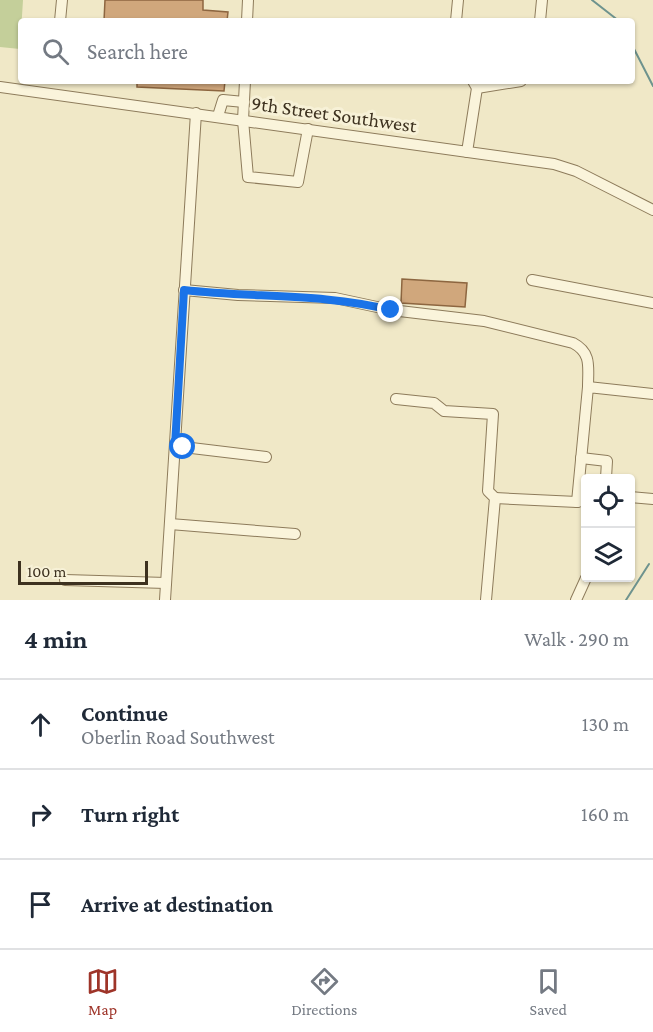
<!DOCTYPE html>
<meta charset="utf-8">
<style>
:root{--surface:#fff;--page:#f6f6f7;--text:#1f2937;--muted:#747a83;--line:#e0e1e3;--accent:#9e3429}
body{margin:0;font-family:"Crimson Pro",serif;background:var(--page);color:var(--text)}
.controls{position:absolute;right:18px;bottom:18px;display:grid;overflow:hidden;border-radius:6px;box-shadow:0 2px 4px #0004}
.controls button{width:54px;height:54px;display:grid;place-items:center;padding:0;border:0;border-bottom:2px solid var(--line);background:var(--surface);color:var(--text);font:30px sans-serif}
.scale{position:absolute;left:18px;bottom:15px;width:130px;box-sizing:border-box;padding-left:6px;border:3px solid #3d311f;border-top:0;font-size:16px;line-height:21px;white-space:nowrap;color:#3d311f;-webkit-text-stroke:4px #f7f1d7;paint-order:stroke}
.stop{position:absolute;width:18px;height:18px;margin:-14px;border:4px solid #1a73e8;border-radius:50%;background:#fff}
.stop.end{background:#1a73e8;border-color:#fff;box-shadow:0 2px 6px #0008}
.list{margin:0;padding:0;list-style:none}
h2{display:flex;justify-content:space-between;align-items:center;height:78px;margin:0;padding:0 24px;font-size:26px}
h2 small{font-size:20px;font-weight:400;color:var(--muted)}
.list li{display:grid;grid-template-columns:39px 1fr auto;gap:18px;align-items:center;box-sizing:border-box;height:90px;padding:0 24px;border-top:2px solid var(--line)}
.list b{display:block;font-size:22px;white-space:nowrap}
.list p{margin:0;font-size:20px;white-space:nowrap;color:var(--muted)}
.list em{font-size:20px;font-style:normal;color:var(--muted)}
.icon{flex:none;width:33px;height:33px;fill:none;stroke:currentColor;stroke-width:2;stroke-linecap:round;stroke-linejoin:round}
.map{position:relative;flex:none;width:653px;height:600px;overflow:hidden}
.search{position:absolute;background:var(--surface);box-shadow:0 2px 4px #0004;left:18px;right:18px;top:18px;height:66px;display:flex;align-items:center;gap:15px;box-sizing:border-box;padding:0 21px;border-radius:6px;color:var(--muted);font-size:22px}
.sheet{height:348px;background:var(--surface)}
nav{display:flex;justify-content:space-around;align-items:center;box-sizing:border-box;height:84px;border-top:2px solid var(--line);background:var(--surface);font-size:16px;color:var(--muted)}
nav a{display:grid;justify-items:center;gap:3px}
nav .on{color:var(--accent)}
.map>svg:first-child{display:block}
</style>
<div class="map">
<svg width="653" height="600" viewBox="0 0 653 600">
<rect width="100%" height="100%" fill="#f0e8c7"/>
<path fill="#c4cf9a" d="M 0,0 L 23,0 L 20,49 L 0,47 Z"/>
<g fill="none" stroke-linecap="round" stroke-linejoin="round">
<g stroke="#6e938e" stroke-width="2">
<path d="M 592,0 L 619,21"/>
<path d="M 632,45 L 653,86"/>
<path d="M 626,600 L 649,564"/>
</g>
</g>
<g fill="#d0a77c" stroke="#8d6640" stroke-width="1.5">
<path d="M 105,0 L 203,0 L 203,10 L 228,12 L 227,21 L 104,21 Z"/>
<path d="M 137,81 L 225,81 L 224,91 L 137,87 Z"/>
<path d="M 402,279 L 467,283 L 465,307 L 401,303 Z"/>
</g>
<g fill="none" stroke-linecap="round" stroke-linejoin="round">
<g stroke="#8d7b5b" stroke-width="12">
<g id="minor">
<path d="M 60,21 L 62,0"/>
<path d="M 247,21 L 248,0"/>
<path d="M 456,21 L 458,0"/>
<path d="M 540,21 L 542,0"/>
<path d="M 245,81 L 243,120 L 248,177 L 298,182 L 308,129"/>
<path d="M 0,87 L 554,164 L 576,171 L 653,210"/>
<path d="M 477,88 L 521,81"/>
<path d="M 218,116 L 223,100 L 244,102"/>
<path d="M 467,152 L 477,88 L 473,81"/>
<path d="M 532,280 L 653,303"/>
<path d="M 184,290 L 238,295 L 335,298 L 391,310 L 484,321 L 573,343 C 592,353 588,367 588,387"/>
<path d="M 396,399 L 434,403 L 444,411 L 493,414 L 488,491 L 495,498 L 486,600"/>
<path d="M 175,446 L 266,457"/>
<path d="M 581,458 L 607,461 L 606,478"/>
<path d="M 630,497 L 653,499"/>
<path d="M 495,498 L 577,502"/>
<path d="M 586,500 L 577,502 L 588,387 L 653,394"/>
<path d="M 170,524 L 295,534"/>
<path d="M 65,580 L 166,583"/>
<path d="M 165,600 L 196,113"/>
<path d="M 576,600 L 586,578"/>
</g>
</g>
<use href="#minor" stroke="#faf4db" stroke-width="10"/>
</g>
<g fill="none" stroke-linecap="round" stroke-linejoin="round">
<path stroke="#1a73e8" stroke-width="8" d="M 183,447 L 175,446 L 184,290 C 253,298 323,293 391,310"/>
</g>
<g text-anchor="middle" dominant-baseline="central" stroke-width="6" stroke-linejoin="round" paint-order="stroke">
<g font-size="20" fill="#3d311f" stroke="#f7f1d7">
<text transform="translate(334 114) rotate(8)">9th Street Southwest</text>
</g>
</g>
</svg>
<div class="controls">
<button><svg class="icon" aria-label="locate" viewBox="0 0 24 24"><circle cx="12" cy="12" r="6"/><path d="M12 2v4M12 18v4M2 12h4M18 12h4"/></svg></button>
<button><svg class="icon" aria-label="layers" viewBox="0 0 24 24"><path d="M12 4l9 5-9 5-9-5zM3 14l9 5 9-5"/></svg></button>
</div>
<div class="scale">100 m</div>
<div class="stop" style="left:183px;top:447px"></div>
<div class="stop end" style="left:391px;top:310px"></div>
<div class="search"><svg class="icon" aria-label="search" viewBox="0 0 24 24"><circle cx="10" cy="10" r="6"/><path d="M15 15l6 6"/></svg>Search here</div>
</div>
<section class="sheet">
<h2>4 min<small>Walk · 290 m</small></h2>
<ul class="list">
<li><svg class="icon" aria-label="ahead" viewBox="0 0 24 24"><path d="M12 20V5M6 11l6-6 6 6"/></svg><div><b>Continue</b><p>Oberlin Road Southwest</p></div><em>130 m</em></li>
<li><svg class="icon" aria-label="right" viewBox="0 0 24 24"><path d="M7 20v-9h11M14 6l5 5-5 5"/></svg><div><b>Turn right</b></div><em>160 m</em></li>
<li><svg class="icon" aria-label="arrive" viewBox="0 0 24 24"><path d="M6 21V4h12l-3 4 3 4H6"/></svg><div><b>Arrive at destination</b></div></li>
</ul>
</section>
<nav>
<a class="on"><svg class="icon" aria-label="map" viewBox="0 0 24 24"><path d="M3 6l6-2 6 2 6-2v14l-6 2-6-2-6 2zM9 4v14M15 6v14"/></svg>Map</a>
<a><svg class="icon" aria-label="directions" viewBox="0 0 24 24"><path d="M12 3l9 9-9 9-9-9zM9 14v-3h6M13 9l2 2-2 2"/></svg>Directions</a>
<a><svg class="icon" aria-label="saved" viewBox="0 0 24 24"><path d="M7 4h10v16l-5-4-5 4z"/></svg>Saved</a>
</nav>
